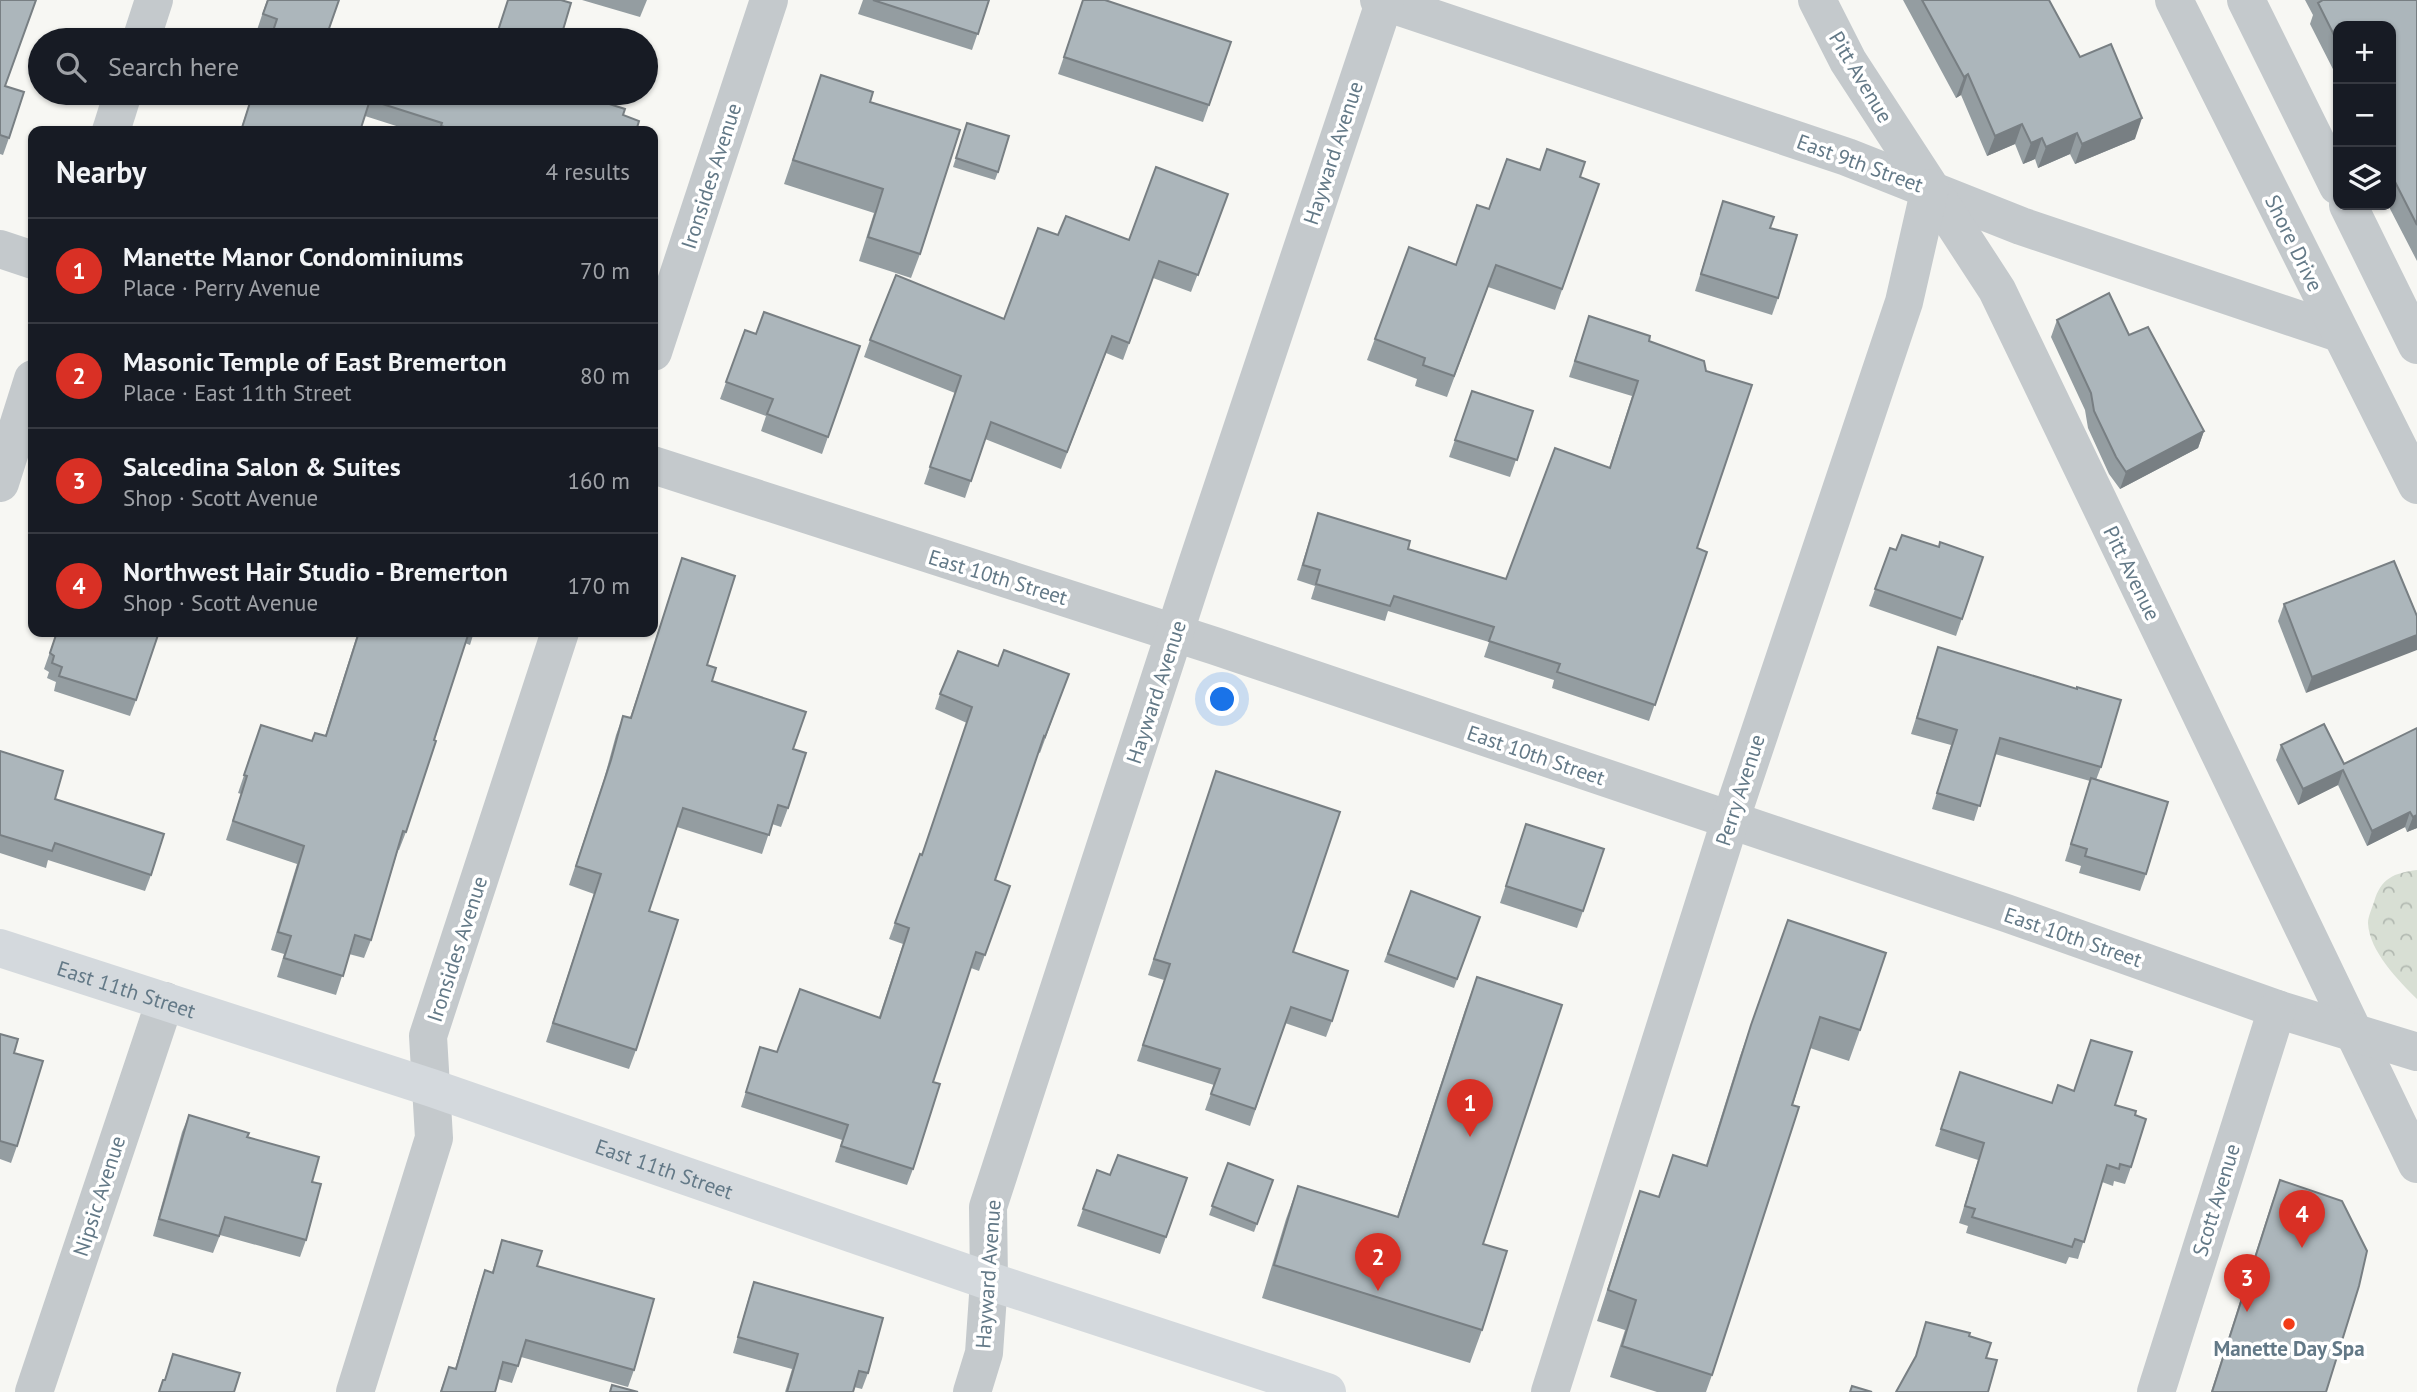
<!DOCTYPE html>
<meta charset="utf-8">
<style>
:root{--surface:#171b24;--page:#20242c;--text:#f1f3f6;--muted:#9ea1a6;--line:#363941;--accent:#d93025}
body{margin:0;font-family:"PT Sans",sans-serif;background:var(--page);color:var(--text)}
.controls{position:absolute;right:21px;top:21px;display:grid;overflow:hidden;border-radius:14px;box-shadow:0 2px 5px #0004}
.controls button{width:63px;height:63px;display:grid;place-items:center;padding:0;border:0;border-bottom:2px solid var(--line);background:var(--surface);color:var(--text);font:35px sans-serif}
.you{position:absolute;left:1223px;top:700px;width:24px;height:24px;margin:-18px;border:5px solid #fff;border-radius:50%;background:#1a73e8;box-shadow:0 0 0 10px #1a73e833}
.badge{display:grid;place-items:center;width:46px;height:46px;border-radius:50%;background:var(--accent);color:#fff;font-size:23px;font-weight:700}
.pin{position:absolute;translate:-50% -58px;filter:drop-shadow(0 2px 4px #0008)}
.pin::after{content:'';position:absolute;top:37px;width:24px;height:21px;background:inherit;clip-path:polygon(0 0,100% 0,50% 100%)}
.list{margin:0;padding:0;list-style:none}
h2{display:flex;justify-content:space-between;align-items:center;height:91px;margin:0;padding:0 28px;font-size:30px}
h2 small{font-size:23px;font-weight:400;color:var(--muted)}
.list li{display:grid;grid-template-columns:46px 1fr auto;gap:21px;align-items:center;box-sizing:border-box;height:105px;padding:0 28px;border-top:2px solid var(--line)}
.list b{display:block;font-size:26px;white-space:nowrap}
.list p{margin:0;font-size:23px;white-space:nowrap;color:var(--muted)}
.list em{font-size:23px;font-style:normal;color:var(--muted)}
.icon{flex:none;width:38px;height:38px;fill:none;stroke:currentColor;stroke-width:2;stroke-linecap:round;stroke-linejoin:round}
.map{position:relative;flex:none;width:2417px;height:1392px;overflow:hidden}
.search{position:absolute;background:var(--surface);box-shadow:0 2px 5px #0004;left:28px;top:28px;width:630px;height:77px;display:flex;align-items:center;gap:18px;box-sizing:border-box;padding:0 24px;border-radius:38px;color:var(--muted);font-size:26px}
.panel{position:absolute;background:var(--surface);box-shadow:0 2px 5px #0004;left:28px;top:126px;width:630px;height:511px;border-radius:14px}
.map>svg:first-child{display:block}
</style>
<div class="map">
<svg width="2417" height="1392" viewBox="0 0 2417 1392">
<defs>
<pattern id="forest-crowns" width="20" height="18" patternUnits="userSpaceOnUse" patternTransform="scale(1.75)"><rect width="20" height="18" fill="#d8dfd4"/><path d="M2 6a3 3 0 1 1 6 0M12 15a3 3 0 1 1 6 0" fill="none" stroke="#b3bab2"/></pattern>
</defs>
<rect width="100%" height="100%" fill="#f7f7f3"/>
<path fill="url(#forest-crowns)" d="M 2417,870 L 2417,999 C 2399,981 2369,951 2368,923 C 2368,917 2372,908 2374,902 C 2381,878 2394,873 2417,870 Z"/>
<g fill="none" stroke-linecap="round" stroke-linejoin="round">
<g stroke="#c4c9cc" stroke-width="38">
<path d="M 1379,0 L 1847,157 L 2021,226 L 2339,333"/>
<path d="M 1817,0 L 1848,61 L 1997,290 L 2417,1164"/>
<path d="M 2174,0 L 2417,485"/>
<path d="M 2246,0 L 2338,186"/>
<path d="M 141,40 L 154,0"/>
<path d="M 111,131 L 123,93"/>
<path d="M 2348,205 L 2417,345"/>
<path d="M 0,249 L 33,260"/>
<path d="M 653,352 L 769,0"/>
<path d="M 653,465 L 1215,646 L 2006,913 L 2277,1009 L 2417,1052"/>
<path d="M 0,483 L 33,379"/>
<path d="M 34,1392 L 165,1001"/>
<path d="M 355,1392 L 434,1138 L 428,1036 L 560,632"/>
<path d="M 972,1392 L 984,1353 L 989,1281 L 988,1207 L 1195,570 L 1385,0"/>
<path d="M 1550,1392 L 1730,821 L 1904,302 L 1930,188"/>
<path d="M 2156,1392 L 2277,1009"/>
</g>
<path stroke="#d4d9dd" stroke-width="38" id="s1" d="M 0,948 L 432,1088 L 989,1281 L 1327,1392"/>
</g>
<g fill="#949da1">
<path d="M 0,0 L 9,138 L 3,155 L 0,154 Z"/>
<path d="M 267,0 L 325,40 L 327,40 L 269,40 L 271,34 L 257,30 Z"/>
<path d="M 582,0 L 647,0 L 640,17 Z"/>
<path d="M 863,0 L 989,0 L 972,50 L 858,14 Z"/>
<path d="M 1083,0 L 1231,42 L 1203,122 L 1058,74 Z"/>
<path d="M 1903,0 L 2049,0 L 2080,57 L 2135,139 L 2075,164 L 2070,154 L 2038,168 L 2035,159 L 2023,164 L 2015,144 L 1987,156 L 1961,95 L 1956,98 Z"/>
<path d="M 2305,0 L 2417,0 L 2417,261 L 2388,205 L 2391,205 L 2391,26 L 2338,26 L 2338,79 L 2310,24 L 2313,15 Z"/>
<path d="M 821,75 L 870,102 L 920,254 L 911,278 L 859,261 L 874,213 L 784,184 Z"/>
<path d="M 253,93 L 575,93 L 623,115 L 636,131 L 412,131 L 365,116 L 360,131 L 240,131 Z"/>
<path d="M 967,123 L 998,172 L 995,180 L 953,167 Z"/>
<path d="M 1547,149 L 1580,177 L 1599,184 L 1555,310 L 1488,287 L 1447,397 L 1415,386 L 1417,379 L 1367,360 L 1409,247 L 1456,264 L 1477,205 L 1489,209 L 1539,170 Z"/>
<path d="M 1228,194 L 1191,292 L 1153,278 L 1123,360 L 1106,353 L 1061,469 L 985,439 L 965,498 L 924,484 L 955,393 L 864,357 L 870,340 L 1004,319 L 1129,240 Z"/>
<path d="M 1723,201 L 1770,228 L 1778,298 L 1772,315 L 1695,291 Z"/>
<path d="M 1589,316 L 1649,341 L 1697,548 L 1707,552 L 1649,721 L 1552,688 L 1554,680 L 1484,657 L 1489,642 L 1388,611 L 1385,621 L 1311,599 L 1315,586 L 1297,580 L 1318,513 L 1408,549 L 1506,579 L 1609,468 L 1632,396 L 1569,377 Z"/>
<path d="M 2057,320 L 2129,335 L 2204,431 L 2198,448 L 2120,489 L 2109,474 L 2088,428 L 2085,410 L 2051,337 Z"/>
<path d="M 745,330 L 756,334 L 860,346 L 822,454 L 761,431 L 766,416 L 720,399 Z"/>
<path d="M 1472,391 L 1533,411 L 1510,477 L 1449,457 Z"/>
<path d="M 1939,547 L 1983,557 L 1956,636 L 1869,606 L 1890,548 L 1896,550 Z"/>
<path d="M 682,558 L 707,665 L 712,681 L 793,749 L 788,808 L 781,827 L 772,824 L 762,854 L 677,827 L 649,911 L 636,1050 L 629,1069 L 546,1042 L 594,894 L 569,885 L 604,779 L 616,735 L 623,716 L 630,718 Z"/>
<path d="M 2394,561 L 2306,693 L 2278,621 L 2284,604 Z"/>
<path d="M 57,632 L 136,700 L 130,716 L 54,691 L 56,682 L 47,678 L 49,672 L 44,669 Z"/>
<path d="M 358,632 L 474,632 L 470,645 L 465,643 L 406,832 L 399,850 L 398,850 L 371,940 L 364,958 L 349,954 L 336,995 L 277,977 L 284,954 L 271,950 L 297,864 L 226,840 L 241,794 L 238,793 L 261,725 L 312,741 L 325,736 Z"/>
<path d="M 1938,647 L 2101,767 L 2096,780 L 2146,874 L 2140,891 L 2079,873 L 2081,866 L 2065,861 L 2090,781 L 1995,754 L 1974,821 L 1932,809 L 1951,745 L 1911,734 Z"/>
<path d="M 998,666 L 1069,674 L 1040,753 L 1038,752 L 995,880 L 1010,886 L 979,971 L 971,968 L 933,1082 L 913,1169 L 907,1185 L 835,1162 L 842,1140 L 741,1107 L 760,1047 L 777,1052 L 879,1017 L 903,944 L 889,939 L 920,854 L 922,855 L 967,723 L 935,709 L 940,694 Z"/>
<path d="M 2417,728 L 2417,828 L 2407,832 L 2405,827 L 2367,846 L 2338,785 L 2298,805 L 2276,760 L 2281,745 L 2344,764 Z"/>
<path d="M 0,751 L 55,799 L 151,875 L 145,891 L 48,860 L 46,868 L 0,853 Z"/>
<path d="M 1216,771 L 1293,952 L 1332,1021 L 1326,1037 L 1285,1023 L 1250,1126 L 1205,1110 L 1214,1085 L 1137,1061 L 1164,980 L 1148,975 Z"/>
<path d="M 1526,824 L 1583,911 L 1577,928 L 1500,903 Z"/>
<path d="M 1411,891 L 1480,917 L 1454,988 L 1384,962 Z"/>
<path d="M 1788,920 L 1860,1030 L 1849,1061 L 1810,1048 L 1712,1375 L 1706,1392 L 1657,1392 L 1610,1377 L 1625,1330 L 1597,1321 L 1629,1222 L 1640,1191 L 1658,1197 L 1673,1155 L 1706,1165 L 1740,1056 Z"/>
<path d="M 1477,977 L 1483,1244 L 1482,1330 L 1470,1363 L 1262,1298 L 1286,1219 L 1298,1186 L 1397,1217 L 1465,1010 Z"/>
<path d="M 0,1034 L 14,1053 L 17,1146 L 11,1163 L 0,1159 Z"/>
<path d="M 2091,1040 L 2115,1105 L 2135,1115 L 2131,1167 L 2125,1184 L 2114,1181 L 2113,1186 L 2102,1182 L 2078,1259 L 2069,1257 L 2066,1264 L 1966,1233 L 1968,1226 L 1959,1223 L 1978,1160 L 1935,1146 L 1960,1072 L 2052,1103 L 2058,1085 L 2074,1091 Z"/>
<path d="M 189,1115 L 247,1137 L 312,1182 L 306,1240 L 300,1257 L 220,1235 L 213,1253 L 153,1236 L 182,1132 Z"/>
<path d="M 1228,1163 L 1273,1180 L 1254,1232 L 1209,1215 Z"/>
<path d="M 1097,1170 L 1110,1175 L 1187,1178 L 1160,1254 L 1077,1226 Z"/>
<path d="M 2280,1180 L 2326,1392 L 2211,1392 L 2272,1202 Z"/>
<path d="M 502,1240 L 537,1266 L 634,1370 L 628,1387 L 521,1357 L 512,1383 L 498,1379 L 495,1392 L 440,1392 L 449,1367 L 455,1369 L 479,1287 L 485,1270 L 492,1272 Z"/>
<path d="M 754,1282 L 868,1373 L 862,1389 L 854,1387 L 853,1392 L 785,1392 L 792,1369 L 733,1353 L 749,1297 Z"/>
<path d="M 1926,1322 L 1969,1336 L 1986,1358 L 1914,1361 Z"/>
</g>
<g fill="#787f83">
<path d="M 1968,74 L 1961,95 L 1956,98 L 1964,77 Z"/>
<path d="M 2142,118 L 2135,139 L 2075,164 L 2082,144 Z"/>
<path d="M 2022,124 L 2015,144 L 1987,156 L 1995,136 Z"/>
<path d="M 2077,133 L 2070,154 L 2038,168 L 2046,147 Z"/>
<path d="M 2042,138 L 2035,159 L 2023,164 L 2031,143 Z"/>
<path d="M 2204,431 L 2198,448 L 2120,489 L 2126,472 Z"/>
<path d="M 2417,635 L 2417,650 L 2306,693 L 2312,677 Z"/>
<path d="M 2343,770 L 2338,785 L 2298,805 L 2303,789 Z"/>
<path d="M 2410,812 L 2405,827 L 2367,846 L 2372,831 Z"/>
<path d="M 2417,815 L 2417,828 L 2407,832 L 2413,817 Z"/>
</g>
<g fill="#acb6bb" stroke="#787f83" stroke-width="2">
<path d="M 0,0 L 36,0 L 5,86 L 24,92 L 9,138 L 0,135 Z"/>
<path d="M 268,0 L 339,0 L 325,40 L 327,40 L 270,40 L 277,19 L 263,14 Z"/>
<path d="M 508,0 L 561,0 L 571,3 L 560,40 L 495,40 Z"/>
<path d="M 873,0 L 989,0 L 978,34 Z"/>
<path d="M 1083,0 L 1105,0 L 1231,42 L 1209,105 L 1064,57 Z"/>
<path d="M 1922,0 L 2049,0 L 2080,57 L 2111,44 L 2142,118 L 2082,144 L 2077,133 L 2046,147 L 2042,138 L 2031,143 L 2022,124 L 1995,136 L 1968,74 L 1964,77 Z"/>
<path d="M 2323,0 L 2417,0 L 2417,225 L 2391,174 L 2391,26 L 2338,26 L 2338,43 L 2318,3 Z"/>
<path d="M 821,75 L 873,92 L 870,102 L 960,130 L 920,254 L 868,237 L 883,189 L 793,160 Z"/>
<path d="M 253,93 L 575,93 L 625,109 L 623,115 L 639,121 L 636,131 L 457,131 L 441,126 L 442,123 L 370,100 L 360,131 L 241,131 Z"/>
<path d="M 967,123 L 1009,136 L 998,172 L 956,158 Z"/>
<path d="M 1547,149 L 1585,162 L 1580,177 L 1599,184 L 1562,289 L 1496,265 L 1454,376 L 1423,365 L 1425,358 L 1375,339 L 1409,247 L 1456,265 L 1477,205 L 1489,209 L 1507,159 L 1540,170 Z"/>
<path d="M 1156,167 L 1228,194 L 1198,275 L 1159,261 L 1129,343 L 1112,336 L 1067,452 L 991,422 L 971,481 L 930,467 L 961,376 L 870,340 L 896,275 L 1004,319 L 1038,228 L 1058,235 L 1066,216 L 1129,240 Z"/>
<path d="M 1723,201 L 1774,217 L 1770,228 L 1797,235 L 1778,298 L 1701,274 Z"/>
<path d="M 2109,293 L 2129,335 L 2148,327 L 2204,431 L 2126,472 L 2116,457 L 2094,411 L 2091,393 L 2057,320 Z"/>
<path d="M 764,312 L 860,346 L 828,437 L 767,414 L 773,399 L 726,382 L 745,330 L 756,334 Z"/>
<path d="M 1589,316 L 1650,336 L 1649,341 L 1704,361 L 1706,371 L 1752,385 L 1697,548 L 1707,552 L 1655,705 L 1557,672 L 1560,664 L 1489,641 L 1494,627 L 1394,596 L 1390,606 L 1316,584 L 1320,570 L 1303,565 L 1318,513 L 1410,541 L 1408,549 L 1506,579 L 1555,448 L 1610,468 L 1638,381 L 1575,361 Z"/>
<path d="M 1472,391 L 1533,411 L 1517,460 L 1455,440 Z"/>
<path d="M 1902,535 L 1939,547 L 1940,542 L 1983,557 L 1962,619 L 1875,589 L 1890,548 L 1896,550 Z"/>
<path d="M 682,558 L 735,576 L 707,665 L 716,668 L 712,681 L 806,712 L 793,749 L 806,753 L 788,808 L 778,805 L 769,835 L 683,808 L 649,911 L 678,920 L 636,1050 L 553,1023 L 601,874 L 576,866 L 611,760 L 623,716 L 631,718 Z"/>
<path d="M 2394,561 L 2417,616 L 2417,635 L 2312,677 L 2284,604 Z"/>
<path d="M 57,632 L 159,632 L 136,700 L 59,676 L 62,667 L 52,663 L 54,656 L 50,653 Z"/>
<path d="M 359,632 L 469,632 L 434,740 L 436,741 L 406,832 L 403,831 L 371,940 L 355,935 L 343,976 L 284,958 L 291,936 L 278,932 L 304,846 L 233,821 L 247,776 L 244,775 L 261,725 L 312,741 L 315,733 L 326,736 Z"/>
<path d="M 1938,647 L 2077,689 L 2077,687 L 2121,700 L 2101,767 L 2000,738 L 1980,806 L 1937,793 L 1957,730 L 1917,718 Z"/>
<path d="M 1004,650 L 1069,674 L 1045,737 L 1044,736 L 995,880 L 1010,886 L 985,955 L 976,952 L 933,1082 L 940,1084 L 913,1169 L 841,1146 L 848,1125 L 746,1092 L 760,1047 L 777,1052 L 800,989 L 880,1018 L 909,928 L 895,923 L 920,854 L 922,855 L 972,707 L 940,694 L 958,651 L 998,666 Z"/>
<path d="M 2324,724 L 2344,764 L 2417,728 L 2417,815 L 2413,817 L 2410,812 L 2372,831 L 2343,770 L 2303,789 L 2281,745 Z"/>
<path d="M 0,751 L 63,771 L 55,799 L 164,834 L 151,875 L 55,843 L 52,851 L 0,835 Z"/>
<path d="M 1216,771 L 1340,812 L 1293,952 L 1348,971 L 1332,1021 L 1291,1007 L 1255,1109 L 1211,1094 L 1220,1069 L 1143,1045 L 1170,964 L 1154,959 Z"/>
<path d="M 2091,778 L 2168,802 L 2146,874 L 2085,856 L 2087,849 L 2071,844 Z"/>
<path d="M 1526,824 L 1604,849 L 1583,911 L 1506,886 Z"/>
<path d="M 1411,891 L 1480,917 L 1457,979 L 1388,954 Z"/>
<path d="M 1788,920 L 1886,953 L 1860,1030 L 1820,1017 L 1792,1105 L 1799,1107 L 1712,1375 L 1622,1346 L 1636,1300 L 1608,1290 L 1640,1191 L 1659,1197 L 1673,1155 L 1707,1166 L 1751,1025 Z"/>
<path d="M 1477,977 L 1562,1005 L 1483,1244 L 1507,1251 L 1482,1330 L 1274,1265 L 1298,1186 L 1398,1217 Z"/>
<path d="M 0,1034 L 18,1039 L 14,1053 L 43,1061 L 17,1146 L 0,1141 Z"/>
<path d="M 2091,1040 L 2132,1052 L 2115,1105 L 2136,1111 L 2135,1115 L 2146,1119 L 2131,1167 L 2120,1164 L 2119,1169 L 2107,1165 L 2084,1242 L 2075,1239 L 2072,1247 L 1972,1217 L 1975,1209 L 1965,1206 L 1984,1143 L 1941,1129 L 1960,1072 L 2052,1103 L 2058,1085 L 2074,1091 Z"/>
<path d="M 189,1115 L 249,1133 L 247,1137 L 319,1157 L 312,1182 L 321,1184 L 306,1240 L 225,1217 L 219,1236 L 159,1219 Z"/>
<path d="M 1118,1155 L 1187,1178 L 1166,1237 L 1083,1209 L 1097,1170 L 1110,1175 Z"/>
<path d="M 1228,1163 L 1273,1180 L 1257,1224 L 1212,1206 Z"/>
<path d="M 2280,1180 L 2342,1201 L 2367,1251 L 2359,1286 L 2326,1392 L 2212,1392 Z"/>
<path d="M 502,1240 L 542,1251 L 537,1266 L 654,1299 L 634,1370 L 526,1340 L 518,1366 L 503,1362 L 495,1392 L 441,1392 L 449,1367 L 456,1369 L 485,1270 L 493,1273 Z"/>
<path d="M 754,1282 L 883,1318 L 868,1373 L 859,1371 L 853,1392 L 787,1392 L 798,1354 L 738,1337 Z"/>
<path d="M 1926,1322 L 1970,1333 L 1969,1336 L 1991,1343 L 1986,1358 L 1997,1360 L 1988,1392 L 1896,1392 L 1916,1356 Z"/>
<path d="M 173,1354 L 240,1373 L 234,1392 L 159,1392 L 163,1380 L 165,1380 Z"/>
<path d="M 612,1385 L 638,1392 L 610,1392 Z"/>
<path d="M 1852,1386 L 1872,1392 L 1850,1392 Z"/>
</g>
<circle fill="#f23c18" stroke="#fff" stroke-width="2.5" cx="2289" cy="1324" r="7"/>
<g text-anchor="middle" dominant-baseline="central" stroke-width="7" stroke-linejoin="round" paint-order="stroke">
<g font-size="21" fill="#637987" stroke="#fff">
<text transform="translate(1861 77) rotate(59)">Pitt Avenue</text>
<text transform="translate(1333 153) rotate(-72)">Hayward Avenue</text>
<text transform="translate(1860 163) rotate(20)">East 9th Street</text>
<text transform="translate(711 176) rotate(-72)">Ironsides Avenue</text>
<text transform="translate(2294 243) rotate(64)">Shore Drive</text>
<text transform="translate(2132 573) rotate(64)">Pitt Avenue</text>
<text transform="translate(998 577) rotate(17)">East 10th Street</text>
<text transform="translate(1156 692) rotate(-72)">Hayward Avenue</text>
<text transform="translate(1536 755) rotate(19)">East 10th Street</text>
<text transform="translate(1740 790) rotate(-72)">Perry Avenue</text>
<text transform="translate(2073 937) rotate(19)">East 10th Street</text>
<text transform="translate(457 949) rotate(-72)">Ironsides Avenue</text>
<text stroke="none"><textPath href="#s1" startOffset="133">East 11th Street</textPath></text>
<text stroke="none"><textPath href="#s1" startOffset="700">East 11th Street</textPath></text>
<text transform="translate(99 1196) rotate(-72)">Nipsic Avenue</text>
<text transform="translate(2216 1200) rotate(-73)">Scott Avenue</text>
<text transform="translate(988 1274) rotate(-86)">Hayward Avenue</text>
</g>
<g font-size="21" font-weight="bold" fill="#637987" stroke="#fff">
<text x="2289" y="1348">Manette Day Spa</text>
</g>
</g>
</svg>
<div class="controls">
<button>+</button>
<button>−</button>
<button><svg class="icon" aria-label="layers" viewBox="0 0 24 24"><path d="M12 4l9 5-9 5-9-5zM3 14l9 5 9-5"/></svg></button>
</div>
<div class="you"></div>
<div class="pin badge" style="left:1470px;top:1137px">1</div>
<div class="pin badge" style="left:1378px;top:1291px">2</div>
<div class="pin badge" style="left:2247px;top:1312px">3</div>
<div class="pin badge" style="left:2302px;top:1248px">4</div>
<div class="search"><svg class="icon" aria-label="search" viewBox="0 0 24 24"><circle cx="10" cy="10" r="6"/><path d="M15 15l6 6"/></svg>Search here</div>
<section class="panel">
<h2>Nearby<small>4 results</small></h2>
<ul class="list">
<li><span class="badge">1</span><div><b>Manette Manor Condominiums</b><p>Place · Perry Avenue</p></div><em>70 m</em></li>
<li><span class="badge">2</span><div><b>Masonic Temple of East Bremerton</b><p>Place · East 11th Street</p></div><em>80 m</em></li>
<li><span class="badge">3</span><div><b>Salcedina Salon &amp; Suites</b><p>Shop · Scott Avenue</p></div><em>160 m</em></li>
<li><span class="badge">4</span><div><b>Northwest Hair Studio - Bremerton</b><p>Shop · Scott Avenue</p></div><em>170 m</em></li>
</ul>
</section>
</div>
